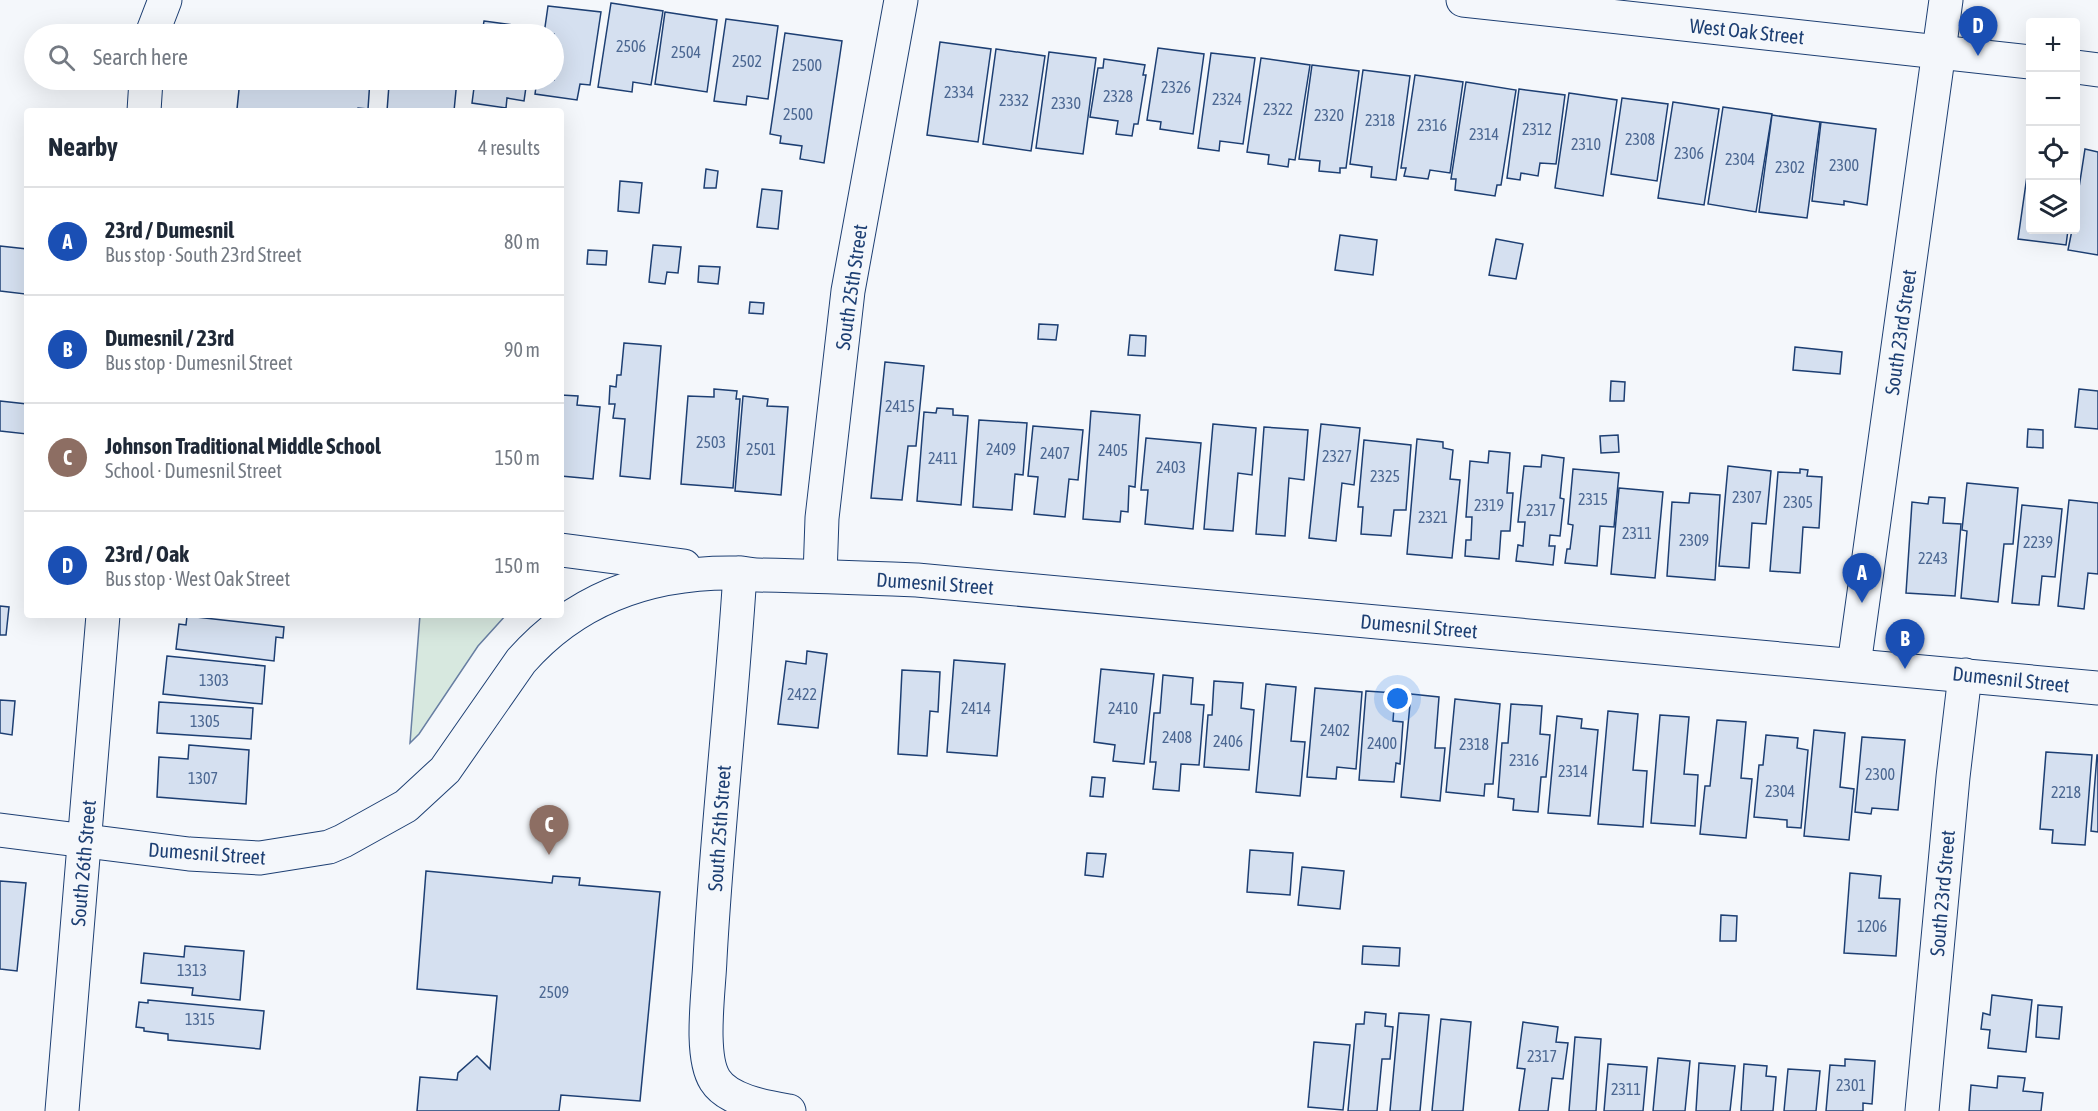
<!DOCTYPE html>
<meta charset="utf-8">
<style>
:root{--surface:#fff;--page:#f2f2f3;--text:#1f2937;--muted:#747a83;--line:#e0e1e3;--accent:#2563eb}
body{margin:0;font-family:"Asap Condensed",sans-serif;background:var(--page);color:var(--text)}
.controls{position:absolute;right:18px;top:18px;display:grid;overflow:hidden;border-radius:6px;box-shadow:0 6px 24px #0002}
.controls button{width:54px;height:54px;display:grid;place-items:center;padding:0;border:0;border-bottom:2px solid var(--line);background:var(--surface);color:var(--text);font:30px sans-serif}
.you{position:absolute;left:1398px;top:699px;width:21px;height:21px;margin:-15px;border:4px solid #fff;border-radius:50%;background:#1a73e8;box-shadow:0 0 0 9px #1a73e833}
.badge{display:grid;place-items:center;width:39px;height:39px;border-radius:50%;background:var(--accent);color:#fff;font-size:20px;font-weight:700}
.pin{position:absolute;translate:-50% -50px;filter:drop-shadow(0 2px 3px #0008)}
.pin::after{content:'';position:absolute;top:32px;width:21px;height:18px;background:inherit;clip-path:polygon(0 0,100% 0,50% 100%)}
.list{margin:0;padding:0;list-style:none}
h2{display:flex;justify-content:space-between;align-items:center;height:78px;margin:0;padding:0 24px;font-size:26px}
h2 small{font-size:20px;font-weight:400;color:var(--muted)}
.list li{display:grid;grid-template-columns:39px 1fr auto;gap:18px;align-items:center;box-sizing:border-box;height:108px;padding:0 24px;border-top:2px solid var(--line)}
.list b{display:block;font-size:22px;white-space:nowrap}
.list p{margin:0;font-size:20px;white-space:nowrap;color:var(--muted)}
.list em{font-size:20px;font-style:normal;color:var(--muted)}
.icon{flex:none;width:33px;height:33px;fill:none;stroke:currentColor;stroke-width:2;stroke-linecap:round;stroke-linejoin:round}
.map{position:relative;flex:none;width:2098px;height:1111px;overflow:hidden}
.search{position:absolute;background:var(--surface);box-shadow:0 6px 24px #0002;left:24px;top:24px;width:540px;height:66px;display:flex;align-items:center;gap:15px;box-sizing:border-box;padding:0 21px;border-radius:33px;color:var(--muted);font-size:22px}
.panel{position:absolute;background:var(--surface);box-shadow:0 6px 24px #0002;left:24px;top:108px;width:540px;height:510px;border-radius:6px}
.map>svg:first-child{display:block}
</style>
<div class="map">
<svg width="2098" height="1111" viewBox="0 0 2098 1111">
<rect width="100%" height="100%" fill="#f4f7fb"/>
<path fill="#d7e8df" stroke="#687fa3" stroke-width="1.5" d="M 420,615 L 506,615 L 478,646 L 419,734 L 410,743 Z"/>
<g fill="#d5e0f0" stroke="#1d3f73" stroke-width="1.5">
<path d="M 611,3 L 663,11 L 651,85 L 633,82 L 632,92 L 598,87 Z"/>
<path d="M 548,6 L 601,12 L 590,85 L 580,84 L 577,100 L 535,94 L 537,80 L 554,80 L 554,34 L 544,34 Z"/>
<path d="M 665,12 L 717,20 L 707,92 L 655,84 Z"/>
<path d="M 726,19 L 778,26 L 768,99 L 747,96 L 746,105 L 714,101 Z"/>
<path d="M 484,21 L 535,28 L 534,34 L 482,34 Z"/>
<path d="M 785,33 L 842,41 L 824,163 L 800,159 L 802,146 L 780,143 L 781,136 L 770,134 Z"/>
<path d="M 940,42 L 991,49 L 978,142 L 927,135 Z"/>
<path d="M 1158,48 L 1204,54 L 1193,134 L 1160,129 L 1161,122 L 1147,120 Z"/>
<path d="M 996,49 L 1045,56 L 1031,151 L 983,144 Z"/>
<path d="M 1049,52 L 1096,58 L 1083,154 L 1036,148 Z"/>
<path d="M 1211,53 L 1255,58 L 1243,144 L 1220,141 L 1219,151 L 1198,148 Z"/>
<path d="M 1261,58 L 1310,65 L 1295,160 L 1289,159 L 1288,167 L 1268,164 L 1269,155 L 1247,152 Z"/>
<path d="M 1104,59 L 1145,65 L 1143,75 L 1146,75 L 1138,124 L 1134,124 L 1132,136 L 1116,134 L 1118,121 L 1090,117 L 1098,68 L 1103,68 Z"/>
<path d="M 1312,65 L 1359,71 L 1346,168 L 1340,168 L 1340,173 L 1319,171 L 1320,161 L 1299,159 Z"/>
<path d="M 1363,70 L 1410,76 L 1396,180 L 1371,177 L 1372,167 L 1350,164 Z"/>
<path d="M 1415,75 L 1463,82 L 1450,173 L 1430,170 L 1428,179 L 1404,176 L 1406,168 L 1401,168 Z"/>
<path d="M 240,80 L 370,80 L 368,109 L 358,108 L 357,111 L 256,111 L 237,109 Z"/>
<path d="M 399,80 L 457,80 L 454,111 L 387,111 L 389,85 L 399,85 Z"/>
<path d="M 475,80 L 527,80 L 524,101 L 507,98 L 506,108 L 472,103 Z"/>
<path d="M 1466,82 L 1516,90 L 1501,185 L 1497,185 L 1495,196 L 1455,190 L 1456,179 L 1451,179 Z"/>
<path d="M 1519,89 L 1565,95 L 1556,164 L 1540,163 L 1538,176 L 1521,173 L 1520,180 L 1507,178 Z"/>
<path d="M 1569,93 L 1617,100 L 1603,196 L 1555,188 Z"/>
<path d="M 1622,98 L 1668,104 L 1657,181 L 1611,174 Z"/>
<path d="M 1673,102 L 1719,109 L 1704,205 L 1658,198 Z"/>
<path d="M 1723,107 L 1772,114 L 1756,212 L 1708,204 Z"/>
<path d="M 1772,115 L 1820,122 L 1807,218 L 1759,212 Z"/>
<path d="M 1821,122 L 1876,129 L 1867,205 L 1844,201 L 1844,205 L 1812,201 Z"/>
<path d="M 2085,149 L 2098,152 L 2098,255 L 2068,250 L 2072,230 L 2076,230 L 2076,207 Z"/>
<path d="M 2030,155 L 2030,230 L 2068,230 L 2066,245 L 2018,239 Z"/>
<path d="M 706,169 L 718,171 L 716,188 L 704,188 Z"/>
<path d="M 620,181 L 642,183 L 639,213 L 618,211 Z"/>
<path d="M 762,189 L 782,191 L 778,229 L 757,227 Z"/>
<path d="M 1340,235 L 1377,240 L 1373,275 L 1335,270 Z"/>
<path d="M 1496,239 L 1523,244 L 1516,279 L 1489,275 Z"/>
<path d="M 653,245 L 681,247 L 678,273 L 667,272 L 665,284 L 649,282 Z"/>
<path d="M 0,246 L 27,249 L 25,294 L 0,291 Z"/>
<path d="M 588,250 L 607,251 L 606,265 L 587,264 Z"/>
<path d="M 699,266 L 720,267 L 718,284 L 698,282 Z"/>
<path d="M 750,302 L 764,303 L 763,314 L 749,313 Z"/>
<path d="M 1039,324 L 1058,325 L 1056,340 L 1038,339 Z"/>
<path d="M 1130,335 L 1146,336 L 1145,356 L 1128,355 Z"/>
<path d="M 624,343 L 661,346 L 650,479 L 620,476 L 625,419 L 613,418 L 615,404 L 609,404 L 610,386 L 616,387 L 617,375 L 621,375 Z"/>
<path d="M 1795,347 L 1842,352 L 1840,374 L 1793,370 Z"/>
<path d="M 885,362 L 924,366 L 916,446 L 908,446 L 902,500 L 871,498 Z"/>
<path d="M 1611,381 L 1625,382 L 1624,401 L 1610,401 Z"/>
<path d="M 714,389 L 737,391 L 736,399 L 740,399 L 733,488 L 681,484 L 688,396 L 714,397 Z"/>
<path d="M 2079,389 L 2098,391 L 2098,429 L 2075,427 Z"/>
<path d="M 561,395 L 578,396 L 577,405 L 600,407 L 593,479 L 561,476 Z"/>
<path d="M 743,396 L 768,399 L 767,406 L 788,407 L 781,495 L 735,491 Z"/>
<path d="M 0,401 L 27,404 L 27,434 L 0,431 Z"/>
<path d="M 937,408 L 953,409 L 953,415 L 968,416 L 961,505 L 917,501 L 924,412 L 936,413 Z"/>
<path d="M 1091,411 L 1140,415 L 1135,487 L 1129,486 L 1128,512 L 1121,511 L 1120,522 L 1083,519 Z"/>
<path d="M 979,420 L 1027,423 L 1023,475 L 1015,474 L 1012,510 L 973,507 Z"/>
<path d="M 1213,424 L 1256,428 L 1252,475 L 1238,473 L 1233,531 L 1204,529 Z"/>
<path d="M 1321,424 L 1360,428 L 1354,485 L 1342,483 L 1336,541 L 1309,538 Z"/>
<path d="M 1033,426 L 1083,430 L 1078,480 L 1069,479 L 1065,517 L 1034,514 L 1038,477 L 1028,476 Z"/>
<path d="M 1264,427 L 1308,430 L 1304,480 L 1289,478 L 1285,536 L 1256,534 Z"/>
<path d="M 2028,429 L 2043,430 L 2043,448 L 2027,447 Z"/>
<path d="M 1618,435 L 1619,452 L 1601,453 L 1600,436 Z"/>
<path d="M 1146,438 L 1201,443 L 1193,529 L 1145,524 L 1148,490 L 1141,490 Z"/>
<path d="M 1417,439 L 1443,442 L 1443,448 L 1453,450 L 1450,479 L 1460,480 L 1452,558 L 1407,554 Z"/>
<path d="M 1364,440 L 1411,445 L 1406,510 L 1394,510 L 1391,536 L 1361,534 L 1363,507 L 1358,507 Z"/>
<path d="M 1489,451 L 1510,453 L 1507,493 L 1513,493 L 1510,531 L 1501,531 L 1499,559 L 1465,556 L 1466,540 L 1471,540 L 1472,517 L 1466,517 L 1470,461 L 1488,463 Z"/>
<path d="M 1542,455 L 1564,458 L 1560,498 L 1564,499 L 1560,536 L 1550,535 L 1549,546 L 1555,546 L 1553,565 L 1516,561 L 1518,545 L 1523,546 L 1525,522 L 1518,522 L 1524,466 L 1541,467 Z"/>
<path d="M 1728,466 L 1771,471 L 1766,524 L 1752,523 L 1749,568 L 1719,566 Z"/>
<path d="M 1573,469 L 1619,473 L 1614,527 L 1600,526 L 1597,566 L 1565,563 L 1567,549 L 1570,549 L 1573,525 L 1568,524 Z"/>
<path d="M 1800,469 L 1808,470 L 1807,476 L 1822,477 L 1819,528 L 1803,527 L 1800,573 L 1770,571 L 1778,472 L 1800,473 Z"/>
<path d="M 1967,483 L 2018,488 L 2013,544 L 2004,544 L 1998,602 L 1961,598 L 1967,531 L 1962,530 Z"/>
<path d="M 1619,488 L 1663,492 L 1655,578 L 1611,574 Z"/>
<path d="M 1690,493 L 1720,495 L 1715,580 L 1667,576 L 1672,502 L 1689,503 Z"/>
<path d="M 1929,497 L 1945,498 L 1943,523 L 1961,524 L 1955,596 L 1906,593 L 1912,502 L 1928,504 Z"/>
<path d="M 2069,500 L 2098,503 L 2098,574 L 2088,573 L 2084,609 L 2058,606 Z"/>
<path d="M 2022,505 L 2062,509 L 2055,577 L 2042,576 L 2039,605 L 2012,603 Z"/>
<path d="M 0,606 L 9,607 L 6,635 L 0,635 Z"/>
<path d="M 187,616 L 284,627 L 283,638 L 276,637 L 274,661 L 176,649 L 179,624 L 186,625 Z"/>
<path d="M 807,651 L 827,654 L 818,728 L 778,724 L 786,661 L 806,664 Z"/>
<path d="M 167,656 L 265,666 L 262,704 L 163,694 Z"/>
<path d="M 954,660 L 1005,664 L 997,756 L 947,752 Z"/>
<path d="M 1101,669 L 1154,674 L 1144,764 L 1113,761 L 1115,745 L 1094,742 Z"/>
<path d="M 902,670 L 940,672 L 938,712 L 930,711 L 927,756 L 898,754 Z"/>
<path d="M 1163,675 L 1193,678 L 1191,704 L 1204,705 L 1199,765 L 1181,764 L 1179,791 L 1153,789 L 1156,762 L 1150,762 L 1154,713 L 1160,713 Z"/>
<path d="M 1214,681 L 1243,683 L 1241,708 L 1254,710 L 1249,770 L 1204,767 L 1208,715 L 1212,715 Z"/>
<path d="M 1266,684 L 1296,687 L 1291,741 L 1305,742 L 1300,796 L 1256,792 Z"/>
<path d="M 1315,688 L 1362,692 L 1356,769 L 1337,767 L 1336,779 L 1307,777 Z"/>
<path d="M 1366,691 L 1395,693 L 1393,721 L 1403,722 L 1400,764 L 1396,763 L 1394,782 L 1359,780 Z"/>
<path d="M 1411,694 L 1439,697 L 1435,748 L 1445,748 L 1440,801 L 1401,797 Z"/>
<path d="M 1455,699 L 1500,704 L 1493,784 L 1485,784 L 1484,796 L 1446,792 Z"/>
<path d="M 0,700 L 15,701 L 12,735 L 0,733 Z"/>
<path d="M 159,702 L 253,708 L 251,739 L 157,733 Z"/>
<path d="M 1511,704 L 1542,706 L 1540,734 L 1550,735 L 1546,777 L 1541,777 L 1538,812 L 1513,810 L 1514,799 L 1498,797 L 1502,743 L 1508,743 Z"/>
<path d="M 1608,711 L 1638,714 L 1633,770 L 1647,771 L 1643,827 L 1598,824 Z"/>
<path d="M 1660,715 L 1689,717 L 1684,774 L 1698,775 L 1695,826 L 1651,823 Z"/>
<path d="M 1557,716 L 1582,719 L 1581,728 L 1598,730 L 1590,816 L 1548,813 Z"/>
<path d="M 1717,720 L 1746,722 L 1741,778 L 1752,779 L 1746,838 L 1700,834 L 1705,786 L 1710,786 Z"/>
<path d="M 1814,730 L 1845,733 L 1840,787 L 1854,789 L 1849,840 L 1804,836 Z"/>
<path d="M 1766,735 L 1798,738 L 1797,748 L 1808,750 L 1801,828 L 1787,827 L 1787,820 L 1754,817 L 1759,765 L 1763,765 Z"/>
<path d="M 1862,737 L 1905,740 L 1898,810 L 1872,808 L 1871,814 L 1855,812 Z"/>
<path d="M 189,745 L 249,750 L 246,804 L 157,797 L 159,757 L 188,759 Z"/>
<path d="M 2046,752 L 2092,755 L 2085,845 L 2052,843 L 2053,830 L 2040,829 Z"/>
<path d="M 2097,755 L 2098,755 L 2098,832 L 2091,831 Z"/>
<path d="M 1092,777 L 1105,778 L 1103,797 L 1090,796 Z"/>
<path d="M 1250,850 L 1293,853 L 1290,895 L 1247,892 Z"/>
<path d="M 1087,853 L 1106,854 L 1103,877 L 1085,875 Z"/>
<path d="M 1302,867 L 1344,871 L 1340,909 L 1298,905 Z"/>
<path d="M 426,871 L 552,883 L 553,876 L 580,878 L 579,885 L 660,892 L 640,1101 L 561,1095 L 559,1111 L 417,1111 L 420,1077 L 457,1080 L 458,1073 L 477,1056 L 490,1069 L 497,996 L 417,989 Z"/>
<path d="M 1850,873 L 1881,876 L 1879,898 L 1900,899 L 1896,956 L 1844,953 Z"/>
<path d="M 0,881 L 26,883 L 17,971 L 0,969 Z"/>
<path d="M 1721,915 L 1737,916 L 1736,941 L 1720,941 Z"/>
<path d="M 185,946 L 244,951 L 240,1000 L 192,995 L 193,988 L 141,983 L 144,953 L 184,957 Z"/>
<path d="M 1363,946 L 1400,948 L 1399,966 L 1362,964 Z"/>
<path d="M 1992,995 L 2032,1000 L 2026,1052 L 1988,1048 L 1990,1030 L 1981,1029 L 1983,1013 L 1990,1015 Z"/>
<path d="M 148,1000 L 264,1011 L 260,1049 L 168,1040 L 168,1034 L 144,1031 L 144,1028 L 136,1027 L 139,1002 L 148,1003 Z"/>
<path d="M 2038,1005 L 2062,1007 L 2059,1039 L 2036,1037 Z"/>
<path d="M 1365,1012 L 1386,1014 L 1385,1026 L 1393,1027 L 1390,1059 L 1382,1059 L 1377,1111 L 1348,1111 L 1356,1024 L 1364,1024 Z"/>
<path d="M 1399,1013 L 1429,1015 L 1420,1111 L 1390,1111 Z"/>
<path d="M 1441,1019 L 1471,1022 L 1463,1111 L 1432,1111 Z"/>
<path d="M 1523,1022 L 1558,1027 L 1556,1042 L 1568,1043 L 1563,1079 L 1552,1078 L 1548,1111 L 1519,1111 L 1525,1069 L 1517,1068 Z"/>
<path d="M 1575,1037 L 1601,1039 L 1596,1111 L 1569,1111 Z"/>
<path d="M 1314,1042 L 1350,1045 L 1343,1110 L 1308,1107 Z"/>
<path d="M 1658,1058 L 1690,1061 L 1685,1111 L 1653,1111 Z"/>
<path d="M 1845,1059 L 1875,1061 L 1872,1104 L 1863,1103 L 1863,1111 L 1826,1111 L 1830,1065 L 1845,1066 Z"/>
<path d="M 1699,1063 L 1735,1066 L 1730,1111 L 1696,1111 Z"/>
<path d="M 1608,1064 L 1647,1067 L 1643,1111 L 1604,1111 Z"/>
<path d="M 1744,1064 L 1767,1066 L 1766,1076 L 1776,1077 L 1773,1111 L 1741,1111 Z"/>
<path d="M 1788,1069 L 1820,1071 L 1816,1111 L 1784,1111 Z"/>
<path d="M 1998,1076 L 2025,1078 L 2023,1091 L 2043,1093 L 2041,1111 L 1969,1111 L 1971,1085 L 1997,1088 Z"/>
</g>
<g fill="none" stroke-linecap="round" stroke-linejoin="round">
<g stroke="#1d3f73" stroke-width="35">
<g id="street">
<path d="M 740,573 C 732,702 717,830 710,959 C 709,990 699,1055 715,1080 C 728,1101 766,1107 789,1111"/>
<path d="M 820,576 L 822,518 L 848,291 L 901,0"/>
<path d="M 1854,665 L 1946,0"/>
<path d="M 1922,1111 L 1953,777 L 1965,675"/>
</g>
</g>
<g stroke="#1d3f73" stroke-width="35">
<g id="secondary">
<path d="M 1463,0 L 2030,62"/>
<path d="M 152,34 L 165,0"/>
<path d="M 2076,67 L 2098,70"/>
<path d="M 144,111 L 146,80"/>
<path d="M 561,550 L 684,566"/>
<path d="M 0,830 L 189,854 L 260,858 L 329,847 L 343,841 L 406,806 L 445,770 L 521,661 C 578,596 654,571 739,573 C 745,573 751,575 757,575 C 810,576 864,578 917,580 L 2098,688"/>
<path d="M 62,1111 L 103,615"/>
</g>
</g>
<use href="#street" stroke="#f4f7fb" stroke-width="33"/>
<use href="#secondary" stroke="#f4f7fb" stroke-width="33"/>
</g>
<g text-anchor="middle" dominant-baseline="central" stroke-width="4.5" stroke-linejoin="round" paint-order="stroke">
<g font-size="16" fill="#4b6792">
<text x="631" y="46">2506</text>
<text x="686" y="52">2504</text>
<text x="747" y="61">2502</text>
<text x="807" y="65">2500</text>
<text x="1176" y="87">2326</text>
<text x="959" y="92">2334</text>
<text x="1118" y="96">2328</text>
<text x="1227" y="99">2324</text>
<text x="1014" y="100">2332</text>
<text x="1066" y="103">2330</text>
<text x="1278" y="109">2322</text>
<text x="798" y="114">2500</text>
<text x="1329" y="115">2320</text>
<text x="1380" y="120">2318</text>
<text x="1432" y="125">2316</text>
<text x="1537" y="129">2312</text>
<text x="1484" y="134">2314</text>
<text x="1640" y="139">2308</text>
<text x="1586" y="144">2310</text>
<text x="1689" y="153">2306</text>
<text x="1740" y="159">2304</text>
<text x="1844" y="165">2300</text>
<text x="1790" y="167">2302</text>
<text x="900" y="406">2415</text>
<text x="711" y="442">2503</text>
<text x="761" y="449">2501</text>
<text x="1001" y="449">2409</text>
<text x="1113" y="450">2405</text>
<text x="1055" y="453">2407</text>
<text x="1337" y="456">2327</text>
<text x="943" y="458">2411</text>
<text x="1171" y="467">2403</text>
<text x="1385" y="476">2325</text>
<text x="1747" y="497">2307</text>
<text x="1593" y="499">2315</text>
<text x="1798" y="502">2305</text>
<text x="1489" y="505">2319</text>
<text x="1541" y="510">2317</text>
<text x="1433" y="517">2321</text>
<text x="1637" y="533">2311</text>
<text x="1694" y="540">2309</text>
<text x="2038" y="542">2239</text>
<text x="1933" y="558">2243</text>
<text x="214" y="680">1303</text>
<text x="802" y="694">2422</text>
<text x="976" y="708">2414</text>
<text x="1123" y="708">2410</text>
<text x="205" y="721">1305</text>
<text x="1335" y="730">2402</text>
<text x="1177" y="737">2408</text>
<text x="1228" y="741">2406</text>
<text x="1382" y="743">2400</text>
<text x="1474" y="744">2318</text>
<text x="1524" y="760">2316</text>
<text x="1573" y="771">2314</text>
<text x="1880" y="774">2300</text>
<text x="203" y="778">1307</text>
<text x="1780" y="791">2304</text>
<text x="2066" y="792">2218</text>
<text x="1872" y="926">1206</text>
<text x="192" y="970">1313</text>
<text x="554" y="992">2509</text>
<text x="200" y="1019">1315</text>
<text x="1542" y="1056">2317</text>
<text x="1851" y="1085">2301</text>
<text x="1626" y="1089">2311</text>
</g>
<g font-size="20" fill="#1d3f73" stroke="#f4f7fb">
<text transform="translate(1747 31) rotate(6)">West Oak Street</text>
<text transform="translate(851 287) rotate(-82)">South 25th Street</text>
<text transform="translate(1900 332) rotate(-82)">South 23rd Street</text>
<text transform="translate(935 583) rotate(4)">Dumesnil Street</text>
<text transform="translate(1419 626) rotate(5)">Dumesnil Street</text>
<text transform="translate(2011 679) rotate(6)">Dumesnil Street</text>
<text transform="translate(719 828) rotate(-86)">South 25th Street</text>
<text transform="translate(207 853) rotate(4)">Dumesnil Street</text>
<text transform="translate(83 863) rotate(-85)">South 26th Street</text>
<text transform="translate(1942 893) rotate(-85)">South 23rd Street</text>
</g>
</g>
</svg>
<div class="controls">
<button>+</button>
<button>−</button>
<button><svg class="icon" aria-label="locate" viewBox="0 0 24 24"><circle cx="12" cy="12" r="6"/><path d="M12 2v4M12 18v4M2 12h4M18 12h4"/></svg></button>
<button><svg class="icon" aria-label="layers" viewBox="0 0 24 24"><path d="M12 4l9 5-9 5-9-5zM3 14l9 5 9-5"/></svg></button>
</div>
<div class="you"></div>
<div class="pin badge" style="left:1862px;top:603px;background:#1a4fb4">A</div>
<div class="pin badge" style="left:1905px;top:669px;background:#1a4fb4">B</div>
<div class="pin badge" style="left:549px;top:855px;background:#8d6e63">C</div>
<div class="pin badge" style="left:1978px;top:56px;background:#1a4fb4">D</div>
<div class="search"><svg class="icon" aria-label="search" viewBox="0 0 24 24"><circle cx="10" cy="10" r="6"/><path d="M15 15l6 6"/></svg>Search here</div>
<section class="panel">
<h2>Nearby<small>4 results</small></h2>
<ul class="list">
<li><span class="badge" style="background:#1a4fb4">A</span><div><b>23rd / Dumesnil</b><p>Bus stop · South 23rd Street</p></div><em>80 m</em></li>
<li><span class="badge" style="background:#1a4fb4">B</span><div><b>Dumesnil / 23rd</b><p>Bus stop · Dumesnil Street</p></div><em>90 m</em></li>
<li><span class="badge" style="background:#8d6e63">C</span><div><b>Johnson Traditional Middle School</b><p>School · Dumesnil Street</p></div><em>150 m</em></li>
<li><span class="badge" style="background:#1a4fb4">D</span><div><b>23rd / Oak</b><p>Bus stop · West Oak Street</p></div><em>150 m</em></li>
</ul>
</section>
</div>
